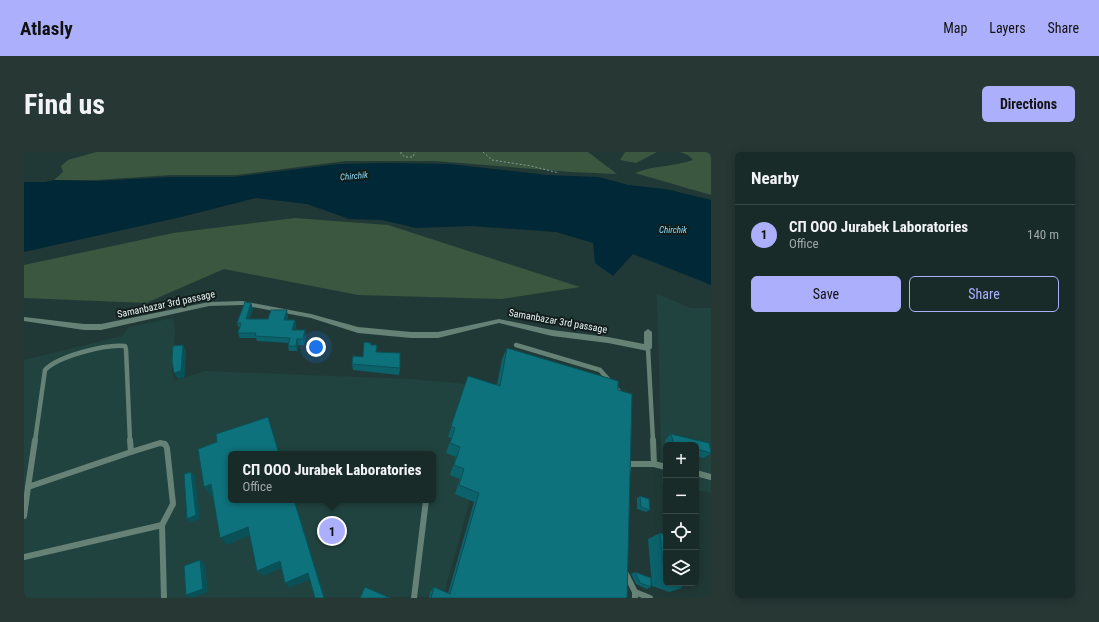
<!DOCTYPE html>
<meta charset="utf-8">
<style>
:root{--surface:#192b28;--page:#263734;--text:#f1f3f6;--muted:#9fa7a8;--line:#374745;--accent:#acaffb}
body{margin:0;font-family:"Roboto Condensed",sans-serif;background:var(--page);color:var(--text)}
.controls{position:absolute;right:12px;bottom:12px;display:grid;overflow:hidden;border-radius:6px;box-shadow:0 2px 10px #0003}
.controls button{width:36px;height:36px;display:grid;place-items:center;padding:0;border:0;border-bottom:1px solid var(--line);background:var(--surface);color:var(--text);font:20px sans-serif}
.you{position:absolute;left:292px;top:195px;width:14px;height:14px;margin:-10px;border:3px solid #fff;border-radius:50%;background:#1a73e8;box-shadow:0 0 0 6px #1a73e833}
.badge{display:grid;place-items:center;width:26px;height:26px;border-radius:50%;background:var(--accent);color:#111;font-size:13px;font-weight:700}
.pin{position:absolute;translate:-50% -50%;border:2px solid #fff;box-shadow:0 1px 4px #0006}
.popup{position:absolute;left:204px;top:299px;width:208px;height:52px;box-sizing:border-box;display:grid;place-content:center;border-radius:6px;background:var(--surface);filter:drop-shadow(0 1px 3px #0005);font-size:13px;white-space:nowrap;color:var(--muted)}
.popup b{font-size:15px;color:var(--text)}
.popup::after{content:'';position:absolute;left:50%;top:100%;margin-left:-8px;border:8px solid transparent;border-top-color:var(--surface)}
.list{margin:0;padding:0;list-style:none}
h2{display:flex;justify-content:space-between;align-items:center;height:52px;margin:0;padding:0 16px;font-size:17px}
h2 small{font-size:13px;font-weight:400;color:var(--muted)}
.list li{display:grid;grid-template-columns:26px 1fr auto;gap:12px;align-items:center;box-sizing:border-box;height:60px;padding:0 16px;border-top:1px solid var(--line)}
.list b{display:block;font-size:15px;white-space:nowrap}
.list p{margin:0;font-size:13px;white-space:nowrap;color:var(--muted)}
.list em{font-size:13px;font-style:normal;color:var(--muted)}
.actions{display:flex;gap:8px;padding:12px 16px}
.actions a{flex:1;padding:9px 0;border:1px solid var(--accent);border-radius:6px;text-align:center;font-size:14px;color:var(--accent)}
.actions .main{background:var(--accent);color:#111}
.icon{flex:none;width:22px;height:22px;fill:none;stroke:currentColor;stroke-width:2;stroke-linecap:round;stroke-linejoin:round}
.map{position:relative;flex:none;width:687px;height:446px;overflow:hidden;border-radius:6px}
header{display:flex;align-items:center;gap:24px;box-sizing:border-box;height:56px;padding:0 20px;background:var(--accent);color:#111}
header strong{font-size:19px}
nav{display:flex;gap:22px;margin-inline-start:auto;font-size:14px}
.intro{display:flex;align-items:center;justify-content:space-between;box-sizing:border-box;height:96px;padding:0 24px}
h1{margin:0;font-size:28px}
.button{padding:10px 18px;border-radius:6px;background:var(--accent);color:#111;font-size:14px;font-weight:700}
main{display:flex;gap:24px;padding:0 24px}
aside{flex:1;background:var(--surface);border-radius:6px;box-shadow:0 2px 10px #0003}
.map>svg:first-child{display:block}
</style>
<header>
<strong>Atlasly</strong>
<nav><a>Map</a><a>Layers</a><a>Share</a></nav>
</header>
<div class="intro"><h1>Find us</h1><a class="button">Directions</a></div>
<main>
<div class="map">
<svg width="687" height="446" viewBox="0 0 687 446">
<rect width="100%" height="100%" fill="#213936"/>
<g fill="#21433f" fill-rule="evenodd">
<path d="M 633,142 L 667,156 L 687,156 L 687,341 L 672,338 L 672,293 L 642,293 L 642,332 L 638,331 Z"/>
<path d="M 149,166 L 151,182 L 148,219 L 150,229 L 181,219 L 388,227 L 472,235 L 460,298 L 419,445 L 0,446 L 0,208 L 98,184 L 105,175 ZM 207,302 L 409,302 L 409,348 L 207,348 Z"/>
</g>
<g fill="#3b573f">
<path d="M 72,0 L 564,0 L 593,22 L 547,20 L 411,9 L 322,9 L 213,23 L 147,23 L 72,28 L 30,28 L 39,20 L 37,14 L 44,8 Z"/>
<path d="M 601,0 L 633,0 L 612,11 L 596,8 Z"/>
<path d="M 656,0 L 687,0 L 687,43 L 611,21 C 630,13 650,15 669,8 L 664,3 Z"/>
<path d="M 271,66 L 364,73 L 556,135 L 477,147 L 334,143 L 200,117 L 122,151 L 0,146 L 0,113 L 149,81 Z"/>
</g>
<path fill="#002836" d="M 364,11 L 425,12 L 524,23 L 575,25 L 604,33 L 642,37 L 687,48 L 687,133 L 609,102 L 589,124 L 571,111 L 569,91 L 532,80 L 447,74 L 392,76 L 358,68 L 325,67 L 283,52 L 232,46 L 157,65 L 0,100 L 0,30 L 21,30 L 31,28 L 72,29 L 146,25 L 209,25 L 314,12 Z"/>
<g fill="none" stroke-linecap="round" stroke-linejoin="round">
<g stroke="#879a97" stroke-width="1" stroke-dasharray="2 2" stroke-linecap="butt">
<path d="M 377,0 L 377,2 L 381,5 L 389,5 L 391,0"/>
<path d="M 459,0 L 468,8 L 507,14 L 535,21"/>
</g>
<g stroke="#668276" stroke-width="4.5">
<path d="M 492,193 L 576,218 L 598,243"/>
<path d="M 624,196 L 629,289"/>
<path d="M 11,289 L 21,218 C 34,204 82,192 101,194 L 102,197 L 106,289"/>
</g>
<g stroke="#668276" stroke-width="6">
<path d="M 107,300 L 136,291 L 141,292 L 143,296 L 149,352 L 138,373"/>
<path d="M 630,312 L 642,315"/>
<path d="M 604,317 L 604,312 L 630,312 L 629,288"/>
<path d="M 672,321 L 687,325"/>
<path d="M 4,335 L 11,288"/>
<path d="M 4,335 L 107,300 L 106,288"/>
<path d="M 0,364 L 4,335"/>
<path d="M 0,405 L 138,373 L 140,446"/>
<path d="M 602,422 L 611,440 L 611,446"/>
<path d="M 611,440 L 626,446"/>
<path d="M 390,446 L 402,348"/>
</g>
<path fill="#668276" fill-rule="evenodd" d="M 218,149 L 287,162 L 334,175 L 387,180 L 414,180 L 475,167 L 528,178 L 584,185 L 620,192 L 620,180 L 624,177 L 628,180 L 628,196 L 624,199 L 584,191 L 528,184 L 475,171 L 414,186 L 387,186 L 334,181 L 287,166 L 218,153 L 185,154 L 77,178 L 60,178 L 0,169 L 0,165 L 60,172 L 77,172 L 185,150 Z"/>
</g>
<g fill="#0c626b">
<path d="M 227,151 L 229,157 L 225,167 L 244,167 L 264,164 L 263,168 L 271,168 L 272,173 L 271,178 L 281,178 L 282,184 L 280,193 L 274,193 L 273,199 L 265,199 L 264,194 L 265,191 L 233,189 L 232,186 L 216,186 L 214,181 L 215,176 L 213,171 Z"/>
<path d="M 347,193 L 352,200 L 376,216 L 375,223 L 329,218 L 328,212 L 339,205 Z"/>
<path d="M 483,196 L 594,238 L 603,446 L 405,446 L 406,440 L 410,435 L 424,441 L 450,350 L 431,342 L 436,327 L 426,323 L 432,305 L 422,301 L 427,286 L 424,285 L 444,224 L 473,233 L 478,207 Z"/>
<path d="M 647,282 L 687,299 L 687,301 L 680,306 L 672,304 L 672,293 L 642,293 L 642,294 L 641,288 Z"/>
<path d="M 616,344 L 626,358 L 622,360 L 613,357 L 613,346 Z"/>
<path d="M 636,381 L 642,383 L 642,431 L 657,431 L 658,436 L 645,440 L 628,434 L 624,387 Z"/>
<path d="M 611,420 L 627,435 L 623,437 L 612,432 L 607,422 Z"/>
</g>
<g fill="#0a5057">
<path d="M 227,151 L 229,157 L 223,173 L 222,167 Z"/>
<path d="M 263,158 L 264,164 L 261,173 L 260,168 Z"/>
<path d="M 271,168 L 272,173 L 270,183 L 268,178 Z"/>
<path d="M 281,178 L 282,184 L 280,193 L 279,187 Z"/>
<path d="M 273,187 L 274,193 L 273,199 L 272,194 Z"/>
<path d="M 159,193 L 162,199 L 161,225 L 154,227 L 150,221 Z"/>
<path d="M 244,265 L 248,276 L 256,302 L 255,302 Z"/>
<path d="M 167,320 L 171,324 L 176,367 L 167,370 L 163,367 Z"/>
<path d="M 187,332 L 194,341 L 187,344 L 180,335 Z"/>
<path d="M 270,348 L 271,348 L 301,446 L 300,446 Z"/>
<path d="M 224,375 L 229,382 L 203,393 L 196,386 Z"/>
<path d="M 176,408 L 181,412 L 184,440 L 167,446 L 162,443 Z"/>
<path d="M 256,409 L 260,415 L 239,424 L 233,419 Z"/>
<path d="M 284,421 L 287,427 L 265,436 L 261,431 Z"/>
</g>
<g fill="#0e727c" stroke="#0a5057">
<path d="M 221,150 L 227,151 L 222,167 L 244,167 L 247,158 L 263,158 L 260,168 L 271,168 L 268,178 L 281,178 L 279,187 L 273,187 L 272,194 L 264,194 L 266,186 L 231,184 L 232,181 L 214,181 L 217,171 L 213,171 Z"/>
<path d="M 340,190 L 347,191 L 347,193 L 353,193 L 352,200 L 376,201 L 376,216 L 328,212 L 329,204 L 339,205 Z"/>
<path d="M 159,193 L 157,219 L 150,221 L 148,209 L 149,194 Z"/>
<path d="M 483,196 L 594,229 L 594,238 L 608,242 L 603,446 L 407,446 L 410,435 L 426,442 L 455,341 L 435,333 L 440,317 L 430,313 L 436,295 L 426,291 L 431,276 L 427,274 L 444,224 L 476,234 Z"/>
<path d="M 244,265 L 255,302 L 207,302 L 207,348 L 270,348 L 300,446 L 291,446 L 284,421 L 261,431 L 256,409 L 233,419 L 224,375 L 196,386 L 187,332 L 180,335 L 174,297 L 193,290 L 192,282 Z"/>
<path d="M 647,282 L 685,291 L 687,301 L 672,297 L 672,293 L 655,293 L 650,292 Z"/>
<path d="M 167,320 L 172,363 L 163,367 L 160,322 Z"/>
<path d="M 616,344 L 625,347 L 626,358 L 617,355 Z"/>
<path d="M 636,381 L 642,383 L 642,430 L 641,430 Z"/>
<path d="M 176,408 L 179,437 L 162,443 L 160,414 Z"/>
<path d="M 611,420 L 627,426 L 627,435 L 616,431 Z"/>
<path d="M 645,431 L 657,431 L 658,436 Z"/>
<path d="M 341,435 L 366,446 L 336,446 Z"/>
</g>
<g text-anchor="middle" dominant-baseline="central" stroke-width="4" stroke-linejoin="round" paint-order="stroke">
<g font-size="9" font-style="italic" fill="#8ddefd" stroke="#131e1c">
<text transform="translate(330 24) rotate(-5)">Chirchik</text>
<text x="649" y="78">Chirchik</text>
</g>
<g font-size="10" fill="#e7f5f3" stroke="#131e1c">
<text transform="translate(142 152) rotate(-12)">Samanbazar 3rd passage</text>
<text transform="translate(534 169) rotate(10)">Samanbazar 3rd passage</text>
</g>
</g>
</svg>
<div class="controls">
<button>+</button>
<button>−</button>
<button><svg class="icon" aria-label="locate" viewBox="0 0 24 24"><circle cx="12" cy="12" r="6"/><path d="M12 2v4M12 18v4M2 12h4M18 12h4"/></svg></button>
<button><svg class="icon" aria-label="layers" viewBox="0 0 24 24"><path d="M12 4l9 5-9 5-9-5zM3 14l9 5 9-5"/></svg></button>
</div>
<div class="you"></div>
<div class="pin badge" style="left:308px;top:379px">1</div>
<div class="popup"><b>СП ООО Jurabek Laboratories</b>Office</div>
</div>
<aside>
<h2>Nearby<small></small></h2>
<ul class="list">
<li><span class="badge">1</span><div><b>СП ООО Jurabek Laboratories</b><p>Office</p></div><em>140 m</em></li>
</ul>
<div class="actions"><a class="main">Save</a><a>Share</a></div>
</aside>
</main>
